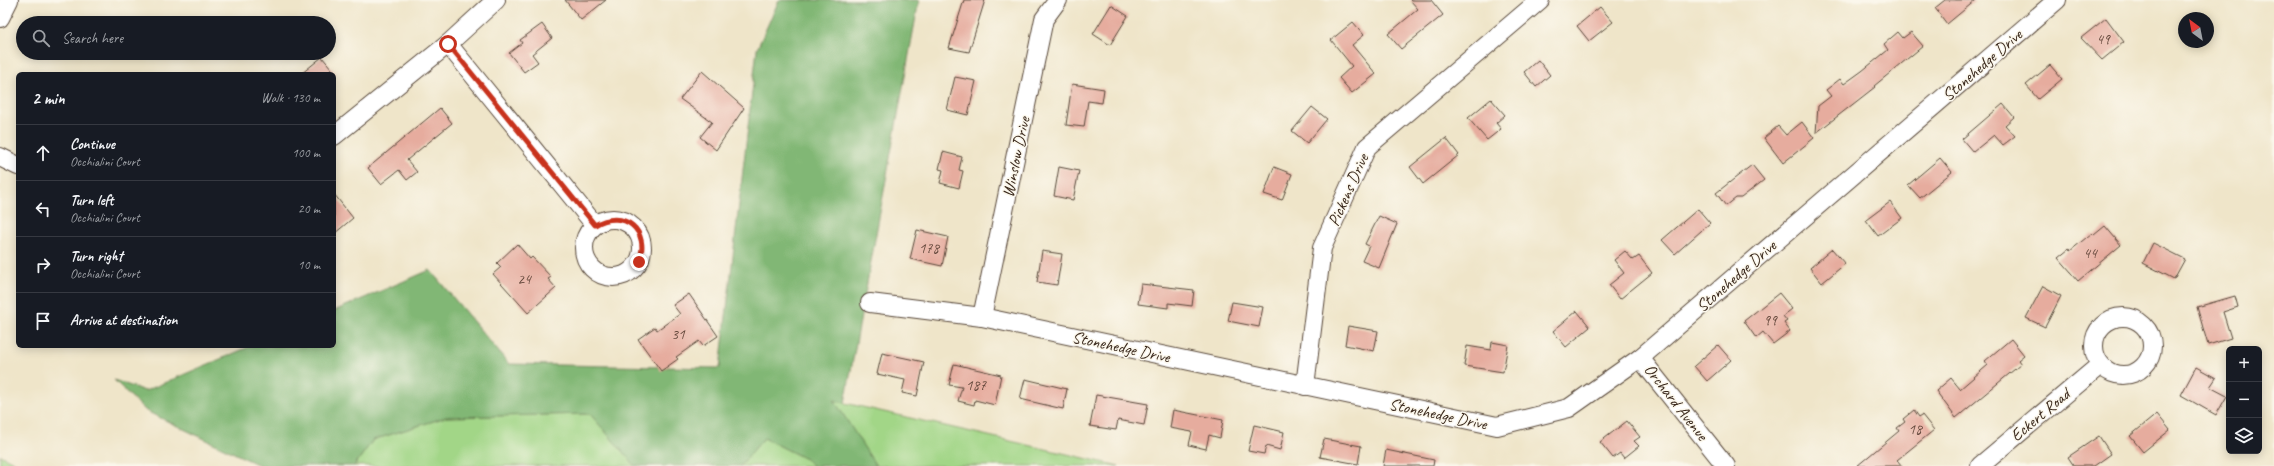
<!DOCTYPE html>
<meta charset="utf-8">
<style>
:root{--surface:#171b24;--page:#20242c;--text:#f1f3f6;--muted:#9ea1a6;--line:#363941}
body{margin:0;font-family:Caveat,sans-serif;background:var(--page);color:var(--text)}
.controls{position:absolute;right:12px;bottom:12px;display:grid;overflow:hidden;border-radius:6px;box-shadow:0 2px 10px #0003}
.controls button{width:36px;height:36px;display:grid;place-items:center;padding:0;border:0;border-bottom:1px solid var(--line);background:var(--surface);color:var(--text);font:20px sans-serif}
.compass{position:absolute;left:2178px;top:12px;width:36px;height:36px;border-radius:50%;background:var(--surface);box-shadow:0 2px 10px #0003;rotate:328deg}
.stop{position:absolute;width:12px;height:12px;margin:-9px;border:3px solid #c8321e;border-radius:50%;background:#fff}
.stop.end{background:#c8321e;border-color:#fff;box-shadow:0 1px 4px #0008}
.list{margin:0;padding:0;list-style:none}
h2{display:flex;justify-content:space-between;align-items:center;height:52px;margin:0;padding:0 16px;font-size:17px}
h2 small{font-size:13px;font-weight:400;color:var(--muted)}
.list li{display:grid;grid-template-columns:26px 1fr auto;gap:12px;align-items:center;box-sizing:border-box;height:56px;padding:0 16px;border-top:1px solid var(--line)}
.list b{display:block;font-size:15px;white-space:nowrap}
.list p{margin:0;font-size:13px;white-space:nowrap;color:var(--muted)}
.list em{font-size:13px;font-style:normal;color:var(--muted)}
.icon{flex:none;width:22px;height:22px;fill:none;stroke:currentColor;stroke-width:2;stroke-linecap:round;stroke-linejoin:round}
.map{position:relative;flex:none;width:2274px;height:466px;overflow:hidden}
.search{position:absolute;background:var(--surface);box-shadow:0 2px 10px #0003;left:16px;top:16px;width:320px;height:44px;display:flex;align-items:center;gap:10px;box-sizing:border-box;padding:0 14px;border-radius:22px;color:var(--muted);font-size:15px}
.panel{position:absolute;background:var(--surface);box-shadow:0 2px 10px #0003;left:16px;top:72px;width:320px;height:276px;border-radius:6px}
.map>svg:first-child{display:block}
</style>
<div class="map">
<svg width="2274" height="466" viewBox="0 0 2274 466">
<rect width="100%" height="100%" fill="#fbf7ec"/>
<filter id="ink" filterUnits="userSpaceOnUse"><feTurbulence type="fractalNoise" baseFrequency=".025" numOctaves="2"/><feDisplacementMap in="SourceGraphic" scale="8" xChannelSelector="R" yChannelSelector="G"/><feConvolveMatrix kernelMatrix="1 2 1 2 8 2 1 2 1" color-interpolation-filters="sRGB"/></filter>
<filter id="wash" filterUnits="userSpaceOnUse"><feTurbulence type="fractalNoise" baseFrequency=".012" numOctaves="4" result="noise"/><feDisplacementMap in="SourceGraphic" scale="16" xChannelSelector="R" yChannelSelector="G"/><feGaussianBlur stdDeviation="0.9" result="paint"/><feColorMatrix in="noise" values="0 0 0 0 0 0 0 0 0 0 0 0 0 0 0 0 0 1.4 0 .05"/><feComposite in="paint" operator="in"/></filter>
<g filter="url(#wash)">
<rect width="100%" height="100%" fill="#efe5c9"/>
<g fill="#a2d687" stroke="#6e8052">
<path d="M 833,399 L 845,403 L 1119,466 L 876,466 Z"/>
<path d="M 591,414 L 635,466 L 354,466 L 373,440 L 446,417 Z"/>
<path d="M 764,438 L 806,459 L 813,466 L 740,466 Z"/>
<path d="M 0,455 L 21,466 L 0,466 Z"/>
</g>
<path fill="#81b774" stroke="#5e7049" d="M 779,0 L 919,0 L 845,403 L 834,400 L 876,466 L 813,466 L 806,459 L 764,438 L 740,466 L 635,466 L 590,414 L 446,417 L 373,440 L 354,466 L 261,466 L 146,411 L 114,380 L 145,391 L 251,346 L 334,346 L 334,311 L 430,270 L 509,364 L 720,368 L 757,49 Z"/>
<g id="blocks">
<g fill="#e6ac9e">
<path d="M 565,0 L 606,0 L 581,20 Z"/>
<path d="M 964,0 L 985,0 L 969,52 L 949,48 Z"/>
<path d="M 1410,0 L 1431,0 L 1443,15 L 1401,49 L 1388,34 L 1418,9 Z"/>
<path d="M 1945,0 L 1976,0 L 1947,24 L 1935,8 Z"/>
<path d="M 1111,5 L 1128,16 L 1110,45 L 1093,34 Z"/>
<path d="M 1600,7 L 1613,22 L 1589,41 L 1577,26 Z"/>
<path d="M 2106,18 L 2124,42 L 2102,60 L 2081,38 Z"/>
<path d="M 1353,22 L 1364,35 L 1352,45 L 1376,74 L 1352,93 L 1339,78 L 1352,66 L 1331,40 Z"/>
<path d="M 542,24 L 552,38 L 532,54 L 538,62 L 524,72 L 509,53 L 522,43 L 520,40 Z"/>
<path d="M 1898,32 L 1903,38 L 1911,32 L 1923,46 L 1874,86 L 1875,87 L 1816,133 L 1818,106 L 1831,96 L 1826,90 L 1840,79 L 1844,84 L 1862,71 L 1888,50 L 1884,44 Z"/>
<path d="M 322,57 L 336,74 L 301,74 Z"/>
<path d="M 1538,60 L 1550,75 L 1536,87 L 1524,72 Z"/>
<path d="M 2050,65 L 2062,79 L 2038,99 L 2026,85 Z"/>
<path d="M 702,71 L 744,108 L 716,150 L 700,137 L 712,122 L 680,99 Z"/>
<path d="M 955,77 L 976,81 L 968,115 L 947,110 Z"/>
<path d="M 1072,84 L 1104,89 L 1102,103 L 1088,101 L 1084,127 L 1066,125 Z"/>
<path d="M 1491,99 L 1505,115 L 1496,123 L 1501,129 L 1487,140 L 1468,118 Z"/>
<path d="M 2003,104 L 2014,117 L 2005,125 L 2015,136 L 2003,145 L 1994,135 L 1973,152 L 1962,139 Z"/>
<path d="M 1312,107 L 1327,119 L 1307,143 L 1292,131 Z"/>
<path d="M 440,108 L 452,123 L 407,160 L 417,172 L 407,180 L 399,170 L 381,184 L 368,168 Z"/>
<path d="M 1802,122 L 1814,138 L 1783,163 L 1764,138 L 1778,126 L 1786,135 Z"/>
<path d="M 1446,138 L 1459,155 L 1423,184 L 1410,167 Z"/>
<path d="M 943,152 L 962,157 L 959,170 L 963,171 L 959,188 L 940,183 L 943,170 L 939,169 Z"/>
<path d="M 1940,158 L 1952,172 L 1920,198 L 1908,185 Z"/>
<path d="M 1752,165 L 1764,180 L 1741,198 L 1736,198 L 1726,206 L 1716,193 Z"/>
<path d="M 1059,167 L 1079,171 L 1073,200 L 1054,196 Z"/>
<path d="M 1274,167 L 1292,174 L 1282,200 L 1264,194 Z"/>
<path d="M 334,194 L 353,218 L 334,234 Z"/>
<path d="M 1890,202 L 1902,218 L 1878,236 L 1866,220 Z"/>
<path d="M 1698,209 L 1710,223 L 1675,254 L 1662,240 Z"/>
<path d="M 1379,216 L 1397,224 L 1379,268 L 1362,261 L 1369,246 L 1365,244 Z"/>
<path d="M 2105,226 L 2121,245 L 2078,281 L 2058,258 L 2069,249 L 2070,251 L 2092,233 L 2094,235 Z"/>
<path d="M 917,230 L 948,237 L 942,266 L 910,259 Z"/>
<path d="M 2153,243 L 2185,259 L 2174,279 L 2143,263 Z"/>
<path d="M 517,244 L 530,259 L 532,257 L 551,277 L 548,279 L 556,288 L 528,313 L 493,274 L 501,267 L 497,263 Z"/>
<path d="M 1832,249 L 1845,264 L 1822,283 L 1810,268 Z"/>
<path d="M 1042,251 L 1062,254 L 1057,285 L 1037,282 Z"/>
<path d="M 1625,251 L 1633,260 L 1639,256 L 1652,273 L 1620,299 L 1609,285 L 1624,273 L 1614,260 Z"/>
<path d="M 1141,284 L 1194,290 L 1192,306 L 1168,303 L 1168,308 L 1138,304 Z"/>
<path d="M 2043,286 L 2061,296 L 2045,327 L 2026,318 Z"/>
<path d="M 1779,293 L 1792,309 L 1783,316 L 1787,321 L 1784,323 L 1790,331 L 1773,344 L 1763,332 L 1756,338 L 1744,321 Z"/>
<path d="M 689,294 L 718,336 L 703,346 L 699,341 L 676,357 L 678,359 L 661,371 L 638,339 L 655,327 L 657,330 L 680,314 L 673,305 Z"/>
<path d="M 2235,296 L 2238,307 L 2223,312 L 2231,338 L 2208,345 L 2197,307 Z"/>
<path d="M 1232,302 L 1263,307 L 1259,327 L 1228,321 Z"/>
<path d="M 1577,311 L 1590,327 L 1566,347 L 1553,331 Z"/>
<path d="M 1348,326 L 1378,331 L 1374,351 L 1345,345 Z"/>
<path d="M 2011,339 L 2024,355 L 2018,360 L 2021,364 L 1956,418 L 1936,391 L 1951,378 L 1960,389 L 1988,365 L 1985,361 Z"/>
<path d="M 1492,342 L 1508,345 L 1503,372 L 1464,366 L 1467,346 L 1491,350 Z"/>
<path d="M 1718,345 L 1731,360 L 1707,381 L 1694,366 Z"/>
<path d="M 882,353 L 924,362 L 917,396 L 902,393 L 905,380 L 877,374 Z"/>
<path d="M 954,364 L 1001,375 L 995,405 L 975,400 L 974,405 L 958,401 L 962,387 L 949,385 Z"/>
<path d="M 2196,367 L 2216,378 L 2210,387 L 2227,396 L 2216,415 L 2181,395 Z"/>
<path d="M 1025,379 L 1067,389 L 1063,409 L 1020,399 Z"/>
<path d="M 1096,395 L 1148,404 L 1144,425 L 1118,420 L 1116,430 L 1090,426 Z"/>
<path d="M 1173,410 L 1223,420 L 1220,438 L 1209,435 L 1206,449 L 1189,445 L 1192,432 L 1170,428 Z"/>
<path d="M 1914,410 L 1919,417 L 1922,415 L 1934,430 L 1897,460 L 1902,466 L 1857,466 L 1899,431 L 1897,428 L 1905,422 L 1903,419 Z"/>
<path d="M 2157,414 L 2170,430 L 2143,452 L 2130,436 Z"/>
<path d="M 1627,421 L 1640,437 L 1634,441 L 1639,446 L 1624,458 L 1620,453 L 1613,458 L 1600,442 Z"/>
<path d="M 1254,425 L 1284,432 L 1280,450 L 1266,446 L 1264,454 L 1248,451 Z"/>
<path d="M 2099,436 L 2111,454 L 2094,466 L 2074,466 L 2068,457 Z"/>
<path d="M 1324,439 L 1361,446 L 1358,464 L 1320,457 Z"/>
<path d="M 1386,450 L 1434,460 L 1433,466 L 1383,466 Z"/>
</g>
</g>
</g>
<g filter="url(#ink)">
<use href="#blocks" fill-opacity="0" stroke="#564638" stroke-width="1"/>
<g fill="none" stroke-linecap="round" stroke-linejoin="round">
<g stroke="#564638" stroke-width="20">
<g id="minor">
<path d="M 0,18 L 9,0"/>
<path d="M 448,44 L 595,225"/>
<path d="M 334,136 L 448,44 L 496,0"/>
<path d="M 0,157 L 18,166"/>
<circle cx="613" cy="248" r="29"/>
<path d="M 870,303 L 982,317 L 1497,426 L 1569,408 L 1640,358 L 2057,0"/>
<circle cx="2123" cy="346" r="29"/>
<path d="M 982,317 L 1044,19 L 1058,0"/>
<path d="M 1640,358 L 1726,466"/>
<path d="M 1305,386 L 1322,248 L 1367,147 L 1540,0"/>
<path d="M 1980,466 L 2100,365"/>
</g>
</g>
<use href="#minor" stroke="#fff" stroke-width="18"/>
</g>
</g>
<g fill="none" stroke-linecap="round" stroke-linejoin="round" filter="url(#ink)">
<path stroke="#c8321e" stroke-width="5" d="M 448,44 L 595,225 C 624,208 651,231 639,262"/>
</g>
<g text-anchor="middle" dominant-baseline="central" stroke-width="3" stroke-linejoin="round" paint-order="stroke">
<g font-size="15" fill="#664a3e">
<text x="2103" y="39">49</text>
<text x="929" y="248">178</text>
<text x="2090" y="253">44</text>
<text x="524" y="279">24</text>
<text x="1770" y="320">99</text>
<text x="678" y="334">31</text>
<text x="976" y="385">187</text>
<text x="1915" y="429">18</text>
</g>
<g font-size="17" fill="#3b2a1e" stroke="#fbf7ec">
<text transform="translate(1982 65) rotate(-41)">Stonehedge Drive</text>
<text transform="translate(1016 157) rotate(-78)">Winslow Drive</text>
<text transform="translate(1348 190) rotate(-66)">Pickens Drive</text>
<text transform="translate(1736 276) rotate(-41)">Stonehedge Drive</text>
<text transform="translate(1121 347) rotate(12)">Stonehedge Drive</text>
<text transform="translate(1676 402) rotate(52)">Orchard Avenue</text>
<text transform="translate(1438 414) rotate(12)">Stonehedge Drive</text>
<text transform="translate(2040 415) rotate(-40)">Eckert Road</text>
</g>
</g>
</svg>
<div class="controls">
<button>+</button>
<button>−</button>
<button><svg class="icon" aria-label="layers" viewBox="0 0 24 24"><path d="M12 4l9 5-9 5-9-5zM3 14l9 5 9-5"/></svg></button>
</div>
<svg class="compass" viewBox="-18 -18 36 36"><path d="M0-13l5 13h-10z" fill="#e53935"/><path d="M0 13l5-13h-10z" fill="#9ea1a6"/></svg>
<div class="stop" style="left:448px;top:44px"></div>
<div class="stop end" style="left:639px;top:262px"></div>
<div class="search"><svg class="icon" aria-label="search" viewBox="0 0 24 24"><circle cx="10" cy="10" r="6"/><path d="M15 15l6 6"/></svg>Search here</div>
<section class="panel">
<h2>2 min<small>Walk · 130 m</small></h2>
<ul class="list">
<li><svg class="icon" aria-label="ahead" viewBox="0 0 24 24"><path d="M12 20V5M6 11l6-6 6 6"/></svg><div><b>Continue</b><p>Occhialini Court</p></div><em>100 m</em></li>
<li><svg class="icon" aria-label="left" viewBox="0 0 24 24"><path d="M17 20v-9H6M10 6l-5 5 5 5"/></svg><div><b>Turn left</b><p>Occhialini Court</p></div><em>20 m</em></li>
<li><svg class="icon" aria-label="right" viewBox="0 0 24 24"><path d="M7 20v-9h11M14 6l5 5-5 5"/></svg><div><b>Turn right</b><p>Occhialini Court</p></div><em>10 m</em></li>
<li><svg class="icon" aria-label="arrive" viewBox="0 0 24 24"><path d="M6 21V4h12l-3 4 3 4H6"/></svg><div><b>Arrive at destination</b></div></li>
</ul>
</section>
</div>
